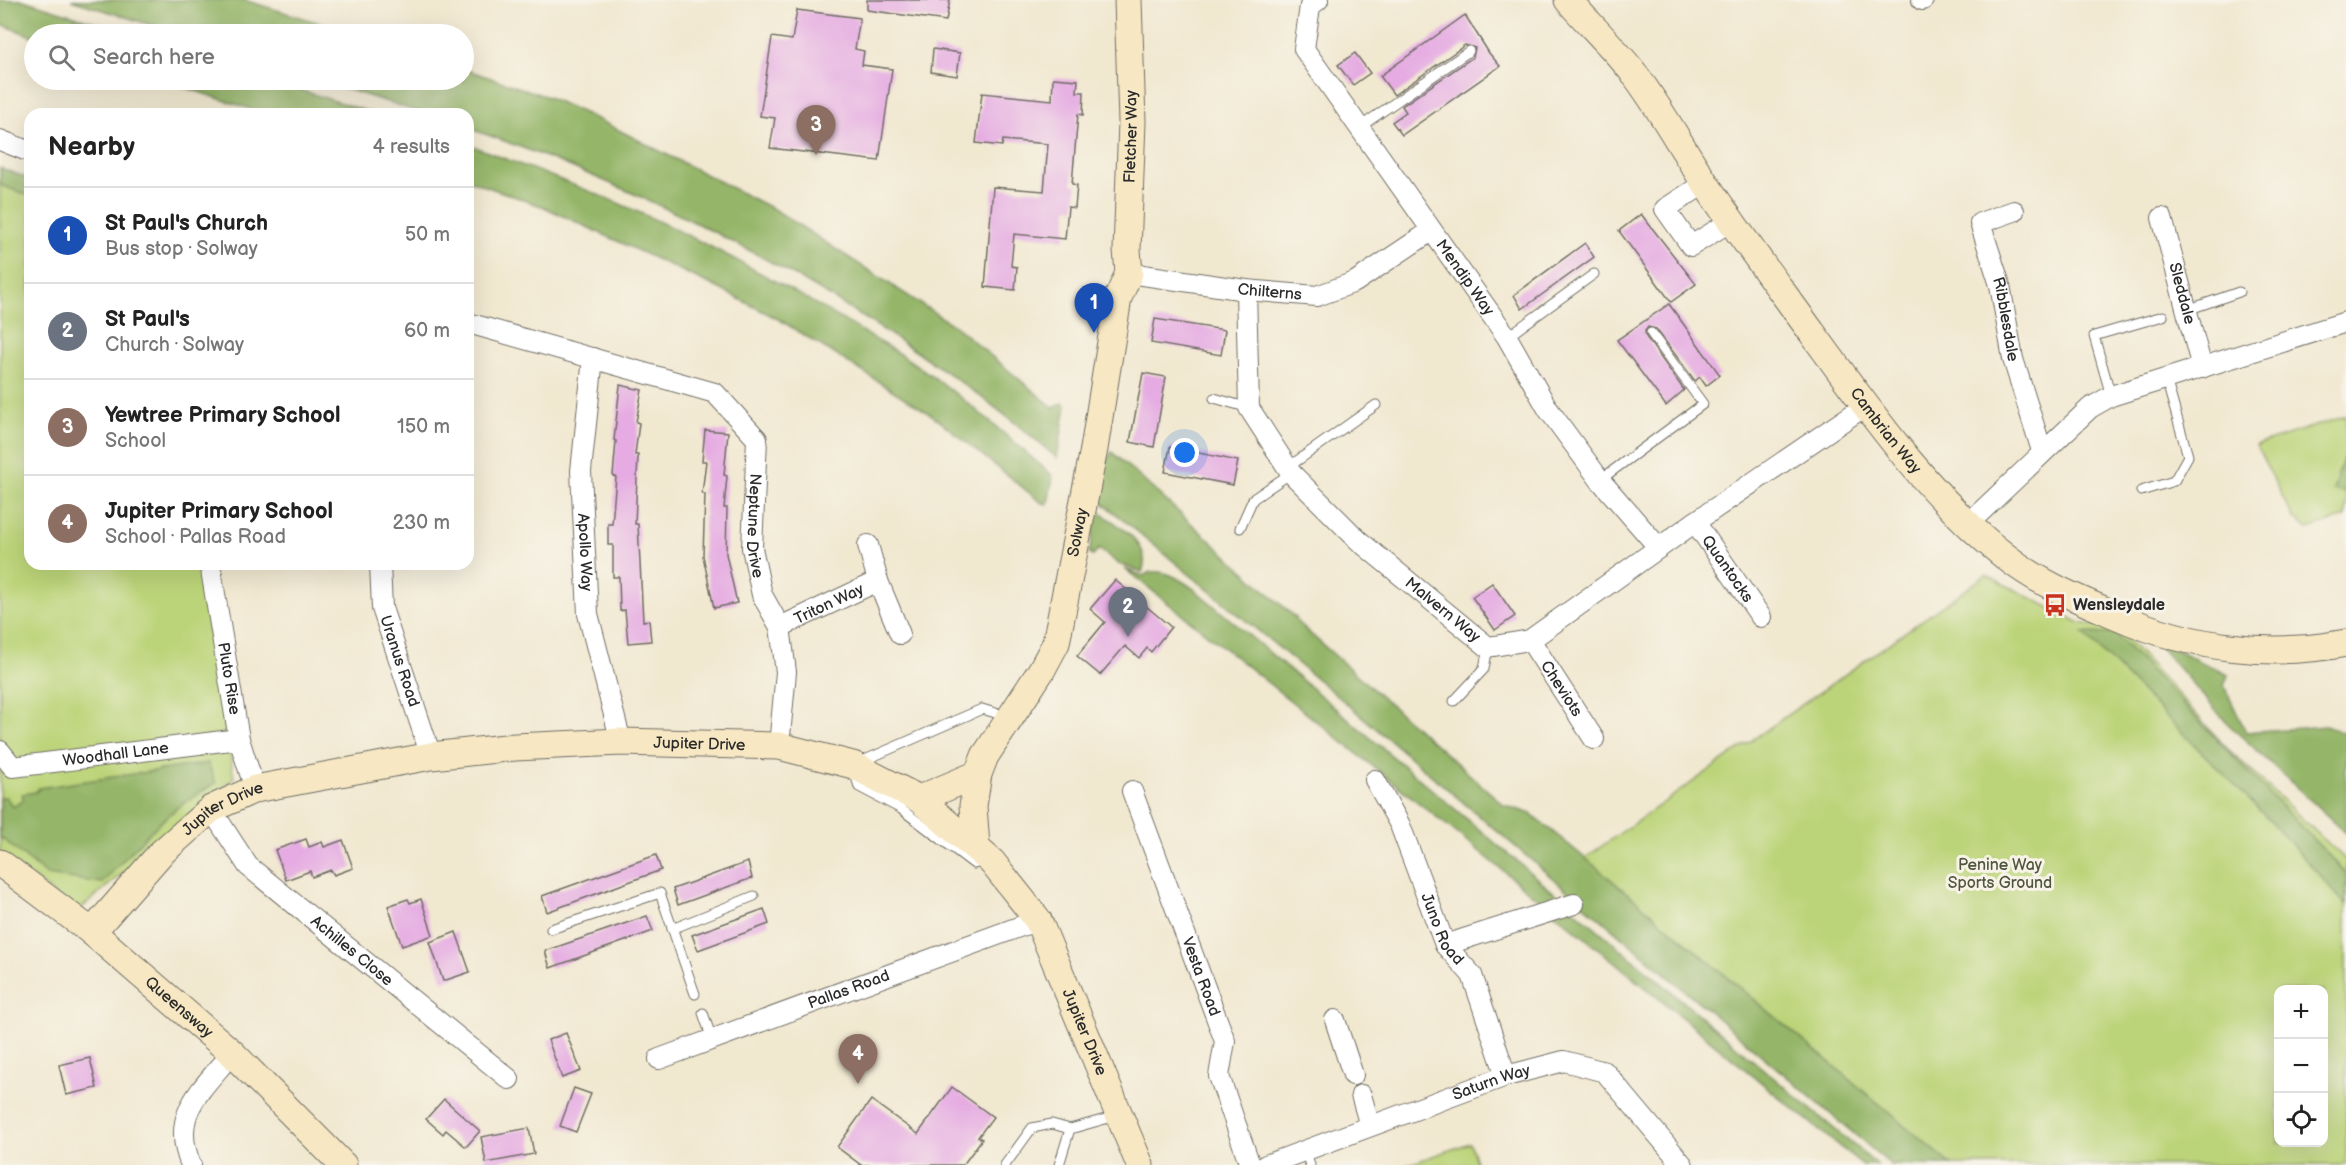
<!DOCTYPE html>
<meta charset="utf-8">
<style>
:root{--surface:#fff;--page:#f6f6f6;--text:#222;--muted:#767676;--line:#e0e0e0;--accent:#c8321e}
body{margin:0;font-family:"Balsamiq Sans",sans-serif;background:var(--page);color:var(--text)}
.controls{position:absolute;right:18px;bottom:18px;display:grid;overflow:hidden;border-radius:12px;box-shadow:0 6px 24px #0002}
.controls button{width:54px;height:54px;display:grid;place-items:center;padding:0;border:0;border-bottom:2px solid var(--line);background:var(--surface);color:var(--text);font:30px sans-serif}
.you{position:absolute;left:1185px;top:453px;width:21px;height:21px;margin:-15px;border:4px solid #fff;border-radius:50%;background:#1a73e8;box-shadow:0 0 0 9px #1a73e833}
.badge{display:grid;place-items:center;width:39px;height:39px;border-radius:50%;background:var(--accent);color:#fff;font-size:20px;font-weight:700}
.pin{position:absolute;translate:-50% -50px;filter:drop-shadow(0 2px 3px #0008)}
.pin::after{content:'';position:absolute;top:32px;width:21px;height:18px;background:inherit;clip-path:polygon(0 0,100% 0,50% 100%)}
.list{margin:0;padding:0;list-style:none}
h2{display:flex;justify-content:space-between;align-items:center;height:78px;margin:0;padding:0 24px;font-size:26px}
h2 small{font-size:20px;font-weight:400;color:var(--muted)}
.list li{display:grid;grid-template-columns:39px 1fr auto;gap:18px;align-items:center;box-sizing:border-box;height:96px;padding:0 24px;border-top:2px solid var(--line)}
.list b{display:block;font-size:22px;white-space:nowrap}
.list p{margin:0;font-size:20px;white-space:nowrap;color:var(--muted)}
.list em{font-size:20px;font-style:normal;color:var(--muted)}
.icon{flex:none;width:33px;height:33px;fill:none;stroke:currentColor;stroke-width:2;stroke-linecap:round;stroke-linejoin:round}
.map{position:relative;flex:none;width:2346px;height:1165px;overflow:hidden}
.search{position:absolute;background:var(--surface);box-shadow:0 6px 24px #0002;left:24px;top:24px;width:450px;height:66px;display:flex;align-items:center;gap:15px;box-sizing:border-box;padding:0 21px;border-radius:33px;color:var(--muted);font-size:22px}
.panel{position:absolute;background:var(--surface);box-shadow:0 6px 24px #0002;left:24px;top:108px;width:450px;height:462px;border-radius:18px}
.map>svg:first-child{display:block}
</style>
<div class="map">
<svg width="2346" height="1165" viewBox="0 0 2346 1165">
<rect width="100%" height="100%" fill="#f7f3e8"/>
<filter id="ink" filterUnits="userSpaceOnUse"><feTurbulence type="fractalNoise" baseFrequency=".0167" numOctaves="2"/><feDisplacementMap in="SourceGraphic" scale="12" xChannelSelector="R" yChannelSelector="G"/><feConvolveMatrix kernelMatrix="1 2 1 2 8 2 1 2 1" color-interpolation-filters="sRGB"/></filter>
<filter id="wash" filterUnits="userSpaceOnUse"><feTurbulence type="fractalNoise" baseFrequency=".008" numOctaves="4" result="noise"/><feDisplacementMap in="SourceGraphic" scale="24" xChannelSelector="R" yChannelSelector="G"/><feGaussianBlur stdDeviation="1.35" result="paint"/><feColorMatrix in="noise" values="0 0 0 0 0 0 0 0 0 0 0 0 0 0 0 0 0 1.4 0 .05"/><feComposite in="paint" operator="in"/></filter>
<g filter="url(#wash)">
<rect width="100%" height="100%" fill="#f1e8d0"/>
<g fill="#bcd479" stroke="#748052" stroke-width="1.5" fill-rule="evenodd">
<path d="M 0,179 L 30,188 L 30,564 L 197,564 L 234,778 L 77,912 L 0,852 Z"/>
<path d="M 2346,416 L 2346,517 L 2308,529 L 2294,519 L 2256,445 Z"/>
<path d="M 1986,575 L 2080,623 L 2118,629 L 2226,747 L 2346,860 L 2346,1165 L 1952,1165 L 1585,858 ZM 2278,990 L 2324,990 L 2324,1142 L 2278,1142 Z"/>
<path d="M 1470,1143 L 1477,1165 L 1407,1165 Z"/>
</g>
<g fill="#95b669" stroke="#60704a" stroke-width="1.5">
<path d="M 0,0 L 23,0 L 132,34 L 34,34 L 34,37 L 0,24 Z"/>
<path d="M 71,0 L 244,0 L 356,34 L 180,34 Z"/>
<path d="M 464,69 L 548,97 L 601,121 L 777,211 L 955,326 L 1054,408 L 1063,403 L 1066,406 L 1057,458 C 992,401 925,356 852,310 C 731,234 603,175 468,128 L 468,114 L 426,114 L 317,80 L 464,80 Z"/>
<path d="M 162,80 L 269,80 L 376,114 L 266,114 Z"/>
<path d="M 468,144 C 519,165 570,182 620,204 C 715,245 805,296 893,350 C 951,385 1002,432 1053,476 L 1048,504 L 1042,503 L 932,415 L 780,320 L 712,285 L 544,207 L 468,180 Z"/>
<path d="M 0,168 L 30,179 L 30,196 L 0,185 Z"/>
<path d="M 2346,450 L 2346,493 L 2333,490 Z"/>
<path d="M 1112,452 L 1296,618 L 1297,622 L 1504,805 L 1531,814 L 1585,858 L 1952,1165 L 1891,1165 L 1340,698 L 1099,500 L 1106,461 Z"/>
<path d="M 1097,510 C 1116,525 1154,543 1142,572 L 1119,564 L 1099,549 L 1093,556 L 1089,554 Z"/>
<path d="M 1125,569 L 1143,576 C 1159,564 1181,580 1194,589 L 1877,1165 L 1863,1165 L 1835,1143 L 1473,846 Z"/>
<path d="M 2083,633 L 2115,634 L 2346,873 L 2346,905 L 2275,826 Z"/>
<path d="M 2152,638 L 2228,675 L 2224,686 L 2246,732 L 2326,726 L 2346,734 L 2346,833 L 2227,723 Z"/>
<path d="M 208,763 L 216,783 C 164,811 141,842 102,883 L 47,875 L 0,837 L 0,798 L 6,797 L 13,807 L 24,800 L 22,794 L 36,792 L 39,788 Z"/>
</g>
<g id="blocks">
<g fill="#e5abe2">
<path d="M 867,0 L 950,0 L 946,21 L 867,10 Z"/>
<path d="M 797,10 L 860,18 L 855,49 L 864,51 L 862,65 L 892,69 L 879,161 L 770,148 L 775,118 L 760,116 L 772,37 L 792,40 Z"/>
<path d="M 1465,15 L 1489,53 L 1500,66 L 1402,135 L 1392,122 L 1406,112 L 1402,106 L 1473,57 L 1475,48 L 1465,45 L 1394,95 L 1380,76 Z"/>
<path d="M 933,49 L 960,53 L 957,76 L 931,72 Z"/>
<path d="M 1355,53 L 1370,73 L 1353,85 L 1338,65 Z"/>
<path d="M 1053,78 L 1078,80 L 1077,92 L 1084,92 L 1083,115 L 1078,114 L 1072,184 L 1077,185 L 1075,208 L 1068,207 L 1065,239 L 1014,234 L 1011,266 L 1017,267 L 1015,290 L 985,287 L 993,187 L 1044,191 L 1048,144 L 1003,140 L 1002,146 L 976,143 L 982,93 L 1052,100 Z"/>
<path d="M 1641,214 L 1696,284 L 1671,302 L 1619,231 Z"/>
<path d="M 1585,243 L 1594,257 L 1522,309 L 1514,295 Z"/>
<path d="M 1669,304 L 1720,375 L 1706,386 L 1700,377 L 1695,381 L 1656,329 L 1648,327 L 1645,331 L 1646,337 L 1684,390 L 1666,406 L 1617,340 Z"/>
<path d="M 1155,319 L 1225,330 L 1221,355 L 1151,343 Z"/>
<path d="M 1143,373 L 1166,377 L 1154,447 L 1130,442 Z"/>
<path d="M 620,385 L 642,390 L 636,422 L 639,423 L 635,455 L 638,455 L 635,524 L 638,524 L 643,621 L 649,620 L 651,641 L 628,643 L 625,610 L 620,611 L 619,577 L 613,577 L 613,545 L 608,545 L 608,524 L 612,524 L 616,477 L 613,476 L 616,441 L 614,440 Z"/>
<path d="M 705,430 L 728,432 L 724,475 L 727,476 L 724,508 L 727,508 L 726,554 L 737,603 L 714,608 L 703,556 L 705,494 L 702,494 L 706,461 L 702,461 Z"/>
<path d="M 1170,447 L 1238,461 L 1233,485 L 1165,472 Z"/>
<path d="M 1115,580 L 1171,627 L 1151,652 L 1147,648 L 1139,658 L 1125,646 L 1100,675 L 1077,656 L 1105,622 L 1090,609 Z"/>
<path d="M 1492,583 L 1515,616 L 1495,630 L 1472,597 Z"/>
<path d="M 306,839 L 309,847 L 322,842 L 324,847 L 343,840 L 353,868 L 334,875 L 331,870 L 312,877 L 310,871 L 286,880 L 275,850 Z"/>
<path d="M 656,855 L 661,870 L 547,912 L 542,896 Z"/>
<path d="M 748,862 L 752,878 L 678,905 L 673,889 Z"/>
<path d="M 408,899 L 410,903 L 421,899 L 433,935 L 402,946 L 388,906 Z"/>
<path d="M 764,909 L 769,924 L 698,950 L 692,935 Z"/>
<path d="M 647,916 L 653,931 L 550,968 L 545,951 Z"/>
<path d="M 456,932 L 470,972 L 443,981 L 430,942 Z"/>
<path d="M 566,1033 L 581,1071 L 562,1078 L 548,1040 Z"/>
<path d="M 90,1058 L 97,1088 L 66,1095 L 59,1065 Z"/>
<path d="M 952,1087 L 993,1117 L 978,1137 L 982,1139 L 963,1165 L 861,1165 L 837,1147 L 871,1100 L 918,1134 Z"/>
<path d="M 574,1088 L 591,1094 L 576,1132 L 560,1126 Z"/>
<path d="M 444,1099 L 480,1131 L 466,1147 L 446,1130 L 443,1134 L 426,1119 Z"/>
<path d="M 529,1128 L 534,1154 L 486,1163 L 481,1137 Z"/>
</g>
</g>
</g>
<g filter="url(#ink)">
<use href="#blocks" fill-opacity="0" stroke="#706d65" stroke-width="1.5"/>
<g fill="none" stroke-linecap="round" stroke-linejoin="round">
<g stroke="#706d65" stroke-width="11">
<g id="lane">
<path d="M 1360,127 L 1469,51"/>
<path d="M 2187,310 L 2239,292"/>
<path d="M 1507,337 L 1594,274"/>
<path d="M 2111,396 L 2094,336 L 2163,316"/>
<path d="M 1214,398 L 1249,408"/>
<path d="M 1287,468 L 1376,405"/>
<path d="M 1600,480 L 1703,404 L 1651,333"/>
<path d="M 2141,491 L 2174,481 L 2188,456 L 2166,379"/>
<path d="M 1240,528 L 1253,499 L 1291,473"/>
<path d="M 1454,701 L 1484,669 L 1488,647"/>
<path d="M 858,763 L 982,709 L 1009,717"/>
<path d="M 855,773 L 859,787 L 901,809 L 974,864 L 978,863"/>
<path d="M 551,929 L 660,893 L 695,994"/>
<path d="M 672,929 L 754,896"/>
<path d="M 703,1013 L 712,1039"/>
<path d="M 1070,1129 L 1116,1116"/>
<path d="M 1305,1150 L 1310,1165"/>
<path d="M 1005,1165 L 1032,1128 L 1052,1124 L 1070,1129 L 1059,1165"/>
</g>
</g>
<g stroke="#706d65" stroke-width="22">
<g id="street">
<path id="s1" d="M 1318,0 L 1310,6 L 1304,49 L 1507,337 L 1548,409 L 1600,480 L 1659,548"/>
<path d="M 1922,0 L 1923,0"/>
<path d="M 0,140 L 30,152"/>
<path d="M 1705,183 L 1665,209 L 1691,246 L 1731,221"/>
<path id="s2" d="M 2014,211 L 1980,223 L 2000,285 L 2013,359 L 2042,451"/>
<path id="s3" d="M 2162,218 L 2202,368"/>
<path id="s4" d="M 1129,273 L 1246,290 L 1317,296 L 1355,282 L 1431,231"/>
<path id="s5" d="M 1246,290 L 1249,408 L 1291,473 L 1358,540 L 1488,647 L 1530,640 L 1695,522 L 1865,406"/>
<path id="s6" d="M 468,323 L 715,393 L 757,439 L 752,548 L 762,595 L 780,627 L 786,672 L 779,746"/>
<path id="s7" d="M 593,358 L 581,471 L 588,614 L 621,742"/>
<path id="s8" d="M 1695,522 L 1761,617"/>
<path d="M 1968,524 L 2090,408 L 2111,396 L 2346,322"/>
<path d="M 868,545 L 878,581 L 900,634"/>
<path id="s9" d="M 210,564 L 239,739 L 255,789"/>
<path id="s10" d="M 380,564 L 382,608 L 431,756"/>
<path id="s11" d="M 780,627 L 878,581"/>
<path id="s12" d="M 1530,640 L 1594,739"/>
<path id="s13" d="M 0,751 L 13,767 L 239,739"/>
<path id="s14" d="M 1375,780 L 1400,825 L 1445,945 L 1472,975 L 1506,1076"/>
<path id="s15" d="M 1132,791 L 1225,1041 L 1219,1076 L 1250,1165"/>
<path id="s16" d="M 211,809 L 248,866 L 509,1079"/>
<path d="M 1445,945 L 1574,904"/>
<path d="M 1335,1020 L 1353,1075"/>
<path id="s17" d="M 659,1059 L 1038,920"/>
<path d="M 1361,1095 L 1370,1126"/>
<path d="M 191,1165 C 169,1114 202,1090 232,1053"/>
<path id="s18" d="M 1266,1165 L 1506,1076 L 1564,1061 L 1605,1072 L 1683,1165"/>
</g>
</g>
<g stroke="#706d65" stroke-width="29">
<g id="secondary">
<path id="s19" d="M 1568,0 C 1589,24 1613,47 1633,72 C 1659,106 1680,145 1703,180 C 1738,233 1776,283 1813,334 C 1870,412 1929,497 2006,557 C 2040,584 2080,600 2120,617 C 2191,648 2270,658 2346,643"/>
<path d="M 919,799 L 978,774"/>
<path id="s20" d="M 976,846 L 973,806 L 978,774 L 985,756 L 1041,671 L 1056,643 L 1094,449 L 1118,298 L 1129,273 L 1127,250 L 1132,122 L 1128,0"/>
<path id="s21" d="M 0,863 L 92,932 L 232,1053 L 343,1165"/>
<path id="s22" d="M 92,932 L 160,854 L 211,809 L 255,789 L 431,756 L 515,747 L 621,742 L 779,746 L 853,765 L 919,799 L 992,862 L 1038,920 L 1140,1165"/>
</g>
</g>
<use href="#lane" stroke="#fff" stroke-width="9"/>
<use href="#street" stroke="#fff" stroke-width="20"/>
<use href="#secondary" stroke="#f7e8c3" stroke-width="27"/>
</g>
</g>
<defs>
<g id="bus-bare" transform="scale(1.8)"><path d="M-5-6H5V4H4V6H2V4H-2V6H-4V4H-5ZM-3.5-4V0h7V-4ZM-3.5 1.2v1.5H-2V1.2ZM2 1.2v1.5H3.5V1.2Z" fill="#c8321e" stroke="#f7f3e8" stroke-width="2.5" paint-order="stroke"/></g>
</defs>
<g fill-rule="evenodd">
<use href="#bus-bare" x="2055" y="605"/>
</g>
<g text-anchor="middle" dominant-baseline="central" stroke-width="6" stroke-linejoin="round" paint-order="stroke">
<g font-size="16" fill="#2b2b2b" stroke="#f7f3e8">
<text stroke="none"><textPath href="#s20" startOffset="740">Fletcher Way</textPath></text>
<text stroke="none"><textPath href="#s1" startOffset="333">Mendip Way</textPath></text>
<text stroke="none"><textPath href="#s4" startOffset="142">Chilterns</textPath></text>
<text stroke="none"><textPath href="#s3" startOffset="78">Sleddale</textPath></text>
<text stroke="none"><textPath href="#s2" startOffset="136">Ribblesdale</textPath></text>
<text stroke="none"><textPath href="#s19" startOffset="536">Cambrian Way</textPath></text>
<text stroke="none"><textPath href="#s6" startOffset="406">Neptune Drive</textPath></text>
<text stroke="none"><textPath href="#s20" startOffset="338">Solway</textPath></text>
<text stroke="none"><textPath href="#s7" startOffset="195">Apollo Way</textPath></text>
<text stroke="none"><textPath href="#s8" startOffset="57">Quantocks</textPath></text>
<text stroke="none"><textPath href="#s11" startOffset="54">Triton Way</textPath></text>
<text stroke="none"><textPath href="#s5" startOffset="400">Malvern Way</textPath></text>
<text stroke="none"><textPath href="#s10" startOffset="100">Uranus Road</textPath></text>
<text stroke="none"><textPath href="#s9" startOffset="116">Pluto Rise</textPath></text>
<text stroke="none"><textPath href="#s12" startOffset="58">Cheviots</textPath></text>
<text stroke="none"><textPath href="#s22" startOffset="668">Jupiter Drive</textPath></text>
<text stroke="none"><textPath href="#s13" startOffset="124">Woodhall Lane</textPath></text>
<text stroke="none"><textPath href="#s22" startOffset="182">Jupiter Drive</textPath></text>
<text stroke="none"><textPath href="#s14" startOffset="164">Juno Road</textPath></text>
<text stroke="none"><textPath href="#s16" startOffset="202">Achilles Close</textPath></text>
<text stroke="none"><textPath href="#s15" startOffset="198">Vesta Road</textPath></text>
<text stroke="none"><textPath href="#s17" startOffset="202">Pallas Road</textPath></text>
<text stroke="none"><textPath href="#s21" startOffset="230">Queensway</textPath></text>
<text stroke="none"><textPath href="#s22" startOffset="1190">Jupiter Drive</textPath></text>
<text stroke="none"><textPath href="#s18" startOffset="240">Saturn Way</textPath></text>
</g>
<g font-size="16" font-weight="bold" fill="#2b2b2b" stroke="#f7f3e8" text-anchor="start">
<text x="2073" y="605">Wensleydale</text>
</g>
<g font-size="16" fill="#4f553e" stroke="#f7f3e8">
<text x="2000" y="865">Penine Way<tspan x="2000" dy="18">Sports Ground</tspan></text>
</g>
</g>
</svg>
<div class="controls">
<button>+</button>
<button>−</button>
<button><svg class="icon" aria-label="locate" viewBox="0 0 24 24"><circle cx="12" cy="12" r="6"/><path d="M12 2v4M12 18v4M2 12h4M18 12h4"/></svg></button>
</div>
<div class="you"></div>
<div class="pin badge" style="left:1094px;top:333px;background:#1a4fb4">1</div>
<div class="pin badge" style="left:1128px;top:637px;background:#6b7280">2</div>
<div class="pin badge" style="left:816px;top:155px;background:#8d6e63">3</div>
<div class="pin badge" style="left:858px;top:1084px;background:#8d6e63">4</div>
<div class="search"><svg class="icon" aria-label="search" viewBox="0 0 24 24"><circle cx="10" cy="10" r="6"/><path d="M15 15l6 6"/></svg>Search here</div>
<section class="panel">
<h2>Nearby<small>4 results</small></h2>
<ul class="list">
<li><span class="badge" style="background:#1a4fb4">1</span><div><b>St Paul's Church</b><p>Bus stop · Solway</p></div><em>50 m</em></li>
<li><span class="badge" style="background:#6b7280">2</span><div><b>St Paul's</b><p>Church · Solway</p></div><em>60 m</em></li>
<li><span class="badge" style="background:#8d6e63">3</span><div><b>Yewtree Primary School</b><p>School</p></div><em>150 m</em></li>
<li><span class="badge" style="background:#8d6e63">4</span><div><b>Jupiter Primary School</b><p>School · Pallas Road</p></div><em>230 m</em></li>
</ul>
</section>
</div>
